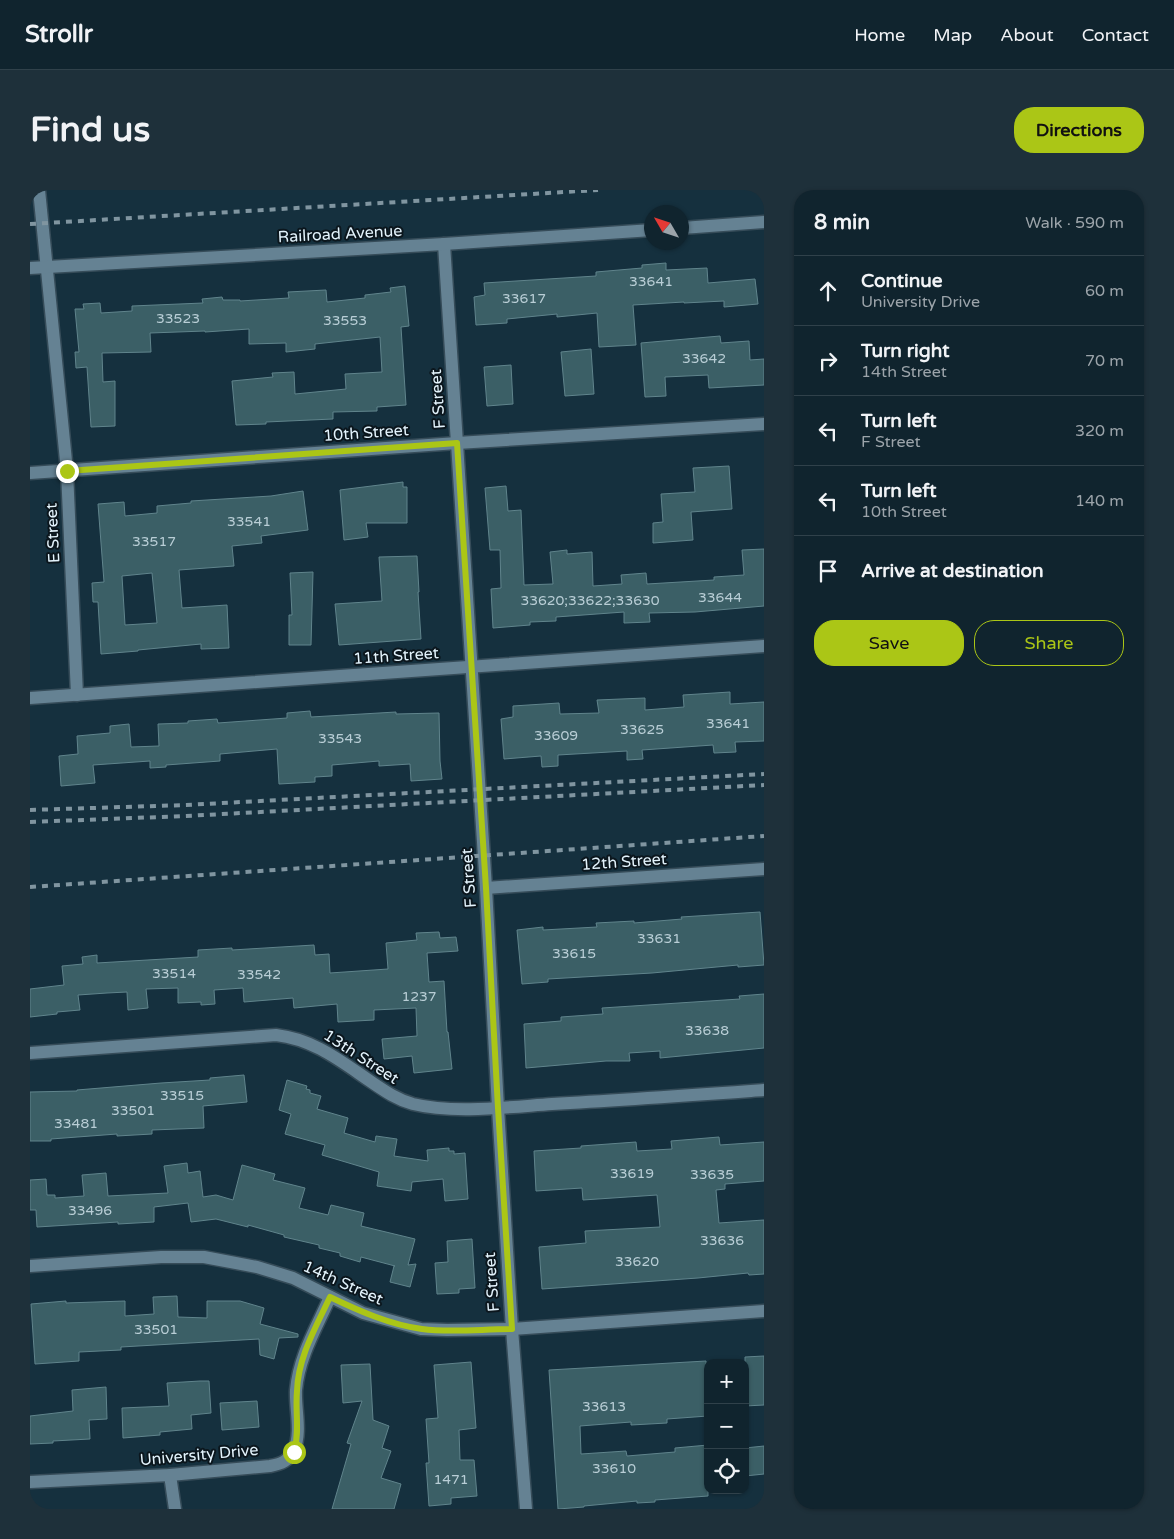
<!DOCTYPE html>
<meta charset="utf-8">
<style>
:root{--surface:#10242e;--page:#1e303a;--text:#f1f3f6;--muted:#9ca4aa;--line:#30414a;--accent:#abc616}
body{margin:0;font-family:"Varela Round",sans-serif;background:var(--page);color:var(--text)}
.controls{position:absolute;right:15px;bottom:15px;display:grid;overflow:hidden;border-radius:10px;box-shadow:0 1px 4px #0004}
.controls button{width:45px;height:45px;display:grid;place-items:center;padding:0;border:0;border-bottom:1px solid var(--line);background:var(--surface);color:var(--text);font:25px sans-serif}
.compass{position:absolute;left:614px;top:15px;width:45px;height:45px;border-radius:50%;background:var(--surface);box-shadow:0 1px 4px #0004;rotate:309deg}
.stop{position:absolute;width:15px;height:15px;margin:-11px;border:4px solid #abc616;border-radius:50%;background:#fff}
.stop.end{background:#abc616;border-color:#fff;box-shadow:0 1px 5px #0008}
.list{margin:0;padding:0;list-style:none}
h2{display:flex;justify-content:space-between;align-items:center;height:65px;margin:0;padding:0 20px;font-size:21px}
h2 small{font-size:16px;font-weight:400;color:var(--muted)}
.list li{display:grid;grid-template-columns:32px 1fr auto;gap:15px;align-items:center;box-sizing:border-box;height:70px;padding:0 20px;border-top:1px solid var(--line)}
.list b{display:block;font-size:19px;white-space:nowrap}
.list p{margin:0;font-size:16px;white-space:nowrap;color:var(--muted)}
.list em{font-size:16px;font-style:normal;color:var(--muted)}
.actions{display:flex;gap:10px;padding:15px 20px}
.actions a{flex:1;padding:11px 0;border:1px solid var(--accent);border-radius:20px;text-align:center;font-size:18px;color:var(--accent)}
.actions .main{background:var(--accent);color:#111}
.icon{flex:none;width:28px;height:28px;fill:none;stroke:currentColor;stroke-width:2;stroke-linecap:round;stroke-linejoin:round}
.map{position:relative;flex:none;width:734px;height:1319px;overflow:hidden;border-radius:20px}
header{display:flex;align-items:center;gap:30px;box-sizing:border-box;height:70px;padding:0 25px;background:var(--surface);border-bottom:1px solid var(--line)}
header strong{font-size:24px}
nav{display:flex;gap:28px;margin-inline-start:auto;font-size:18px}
.intro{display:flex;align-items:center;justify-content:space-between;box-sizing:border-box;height:120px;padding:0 30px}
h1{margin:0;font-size:35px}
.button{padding:12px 22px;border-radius:20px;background:var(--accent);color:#111;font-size:18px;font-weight:700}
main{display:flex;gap:30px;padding:0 30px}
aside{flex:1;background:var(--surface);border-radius:20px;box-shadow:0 1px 4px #0004}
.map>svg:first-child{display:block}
</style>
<header>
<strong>Strollr</strong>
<nav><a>Home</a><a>Map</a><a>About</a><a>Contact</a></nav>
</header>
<div class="intro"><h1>Find us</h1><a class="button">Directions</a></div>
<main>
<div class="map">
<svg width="734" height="1319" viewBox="0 0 734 1319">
<rect width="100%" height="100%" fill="#15303e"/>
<g fill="#3b5f66" stroke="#60848c" fill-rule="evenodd">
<path d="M 636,73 L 636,80 L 677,78 L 678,93 L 725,89 L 728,114 L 694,117 L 694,111 L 654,113 L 654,112 L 603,115 L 606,155 L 569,157 L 567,123 L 527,127 L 527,124 L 477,129 L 477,133 L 446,135 L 444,107 L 455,105 L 454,93 L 566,86 L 566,82 L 612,78 L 612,75 Z"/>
<path d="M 375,96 L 379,136 L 371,137 L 376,215 L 347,217 L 347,221 L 303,222 L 303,229 L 236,232 L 236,234 L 206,235 L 202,191 L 243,187 L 242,183 L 264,182 L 265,204 L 316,199 L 315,184 L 352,182 L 350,147 L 285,154 L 285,159 L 256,162 L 256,153 L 219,154 L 219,139 L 175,142 L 175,141 L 120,143 L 121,162 L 72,163 L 73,192 L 85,191 L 85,236 L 61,237 L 57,177 L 46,178 L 45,162 L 49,162 L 45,119 L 54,119 L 53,114 L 70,113 L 71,123 L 102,121 L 102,116 L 173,113 L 172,109 L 192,107 L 193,110 L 210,110 L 210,111 L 259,108 L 258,102 L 296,100 L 297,112 L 335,108 L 335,105 L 361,102 L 360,98 Z"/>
<path d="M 690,146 L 691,153 L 719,151 L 720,170 L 734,169 L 734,195 L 679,198 L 678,185 L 635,187 L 636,206 L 615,207 L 611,153 Z"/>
<path d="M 561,159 L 564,204 L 535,206 L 531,162 Z"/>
<path d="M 481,175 L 483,214 L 457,216 L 454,177 Z"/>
<path d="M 699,276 L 702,319 L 661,322 L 663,350 L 623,353 L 623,333 L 633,332 L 631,304 L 665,302 L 663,278 Z"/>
<path d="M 373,292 L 373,297 L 377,297 L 377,333 L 336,333 L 338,347 L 314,350 L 310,300 Z"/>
<path d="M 476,296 L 478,321 L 491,320 L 494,395 L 523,394 L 520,362 L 537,360 L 537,364 L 562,362 L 563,396 L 592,394 L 591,385 L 616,383 L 617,394 L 684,390 L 684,387 L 714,385 L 712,360 L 734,359 L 734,416 L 665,422 L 619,423 L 620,432 L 594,433 L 594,422 L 526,427 L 526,431 L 500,432 L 500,435 L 463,438 L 461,399 L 471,398 L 470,360 L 460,360 L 455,298 Z"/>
<path d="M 273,301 L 278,340 L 231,346 L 232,353 L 202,356 L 204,376 L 149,380 L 152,418 L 197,415 L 199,458 L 171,459 L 171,454 L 108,460 L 108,461 L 71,464 L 68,412 L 63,412 L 62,393 L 74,392 L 68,314 L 94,312 L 95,326 L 127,323 L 127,316 L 161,313 L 161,311 L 241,306 ZM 122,383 L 127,433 L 95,435 L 92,386 Z"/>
<path d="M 387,366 L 389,402 L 388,402 L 391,449 L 309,455 L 305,414 L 352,411 L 349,367 Z"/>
<path d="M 283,382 L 281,455 L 259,455 L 259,425 L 262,425 L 260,383 Z"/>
<path d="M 700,502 L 700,514 L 734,512 L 734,551 L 705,552 L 706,562 L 684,563 L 683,555 L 612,560 L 613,569 L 597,570 L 597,561 L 528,565 L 528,576 L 512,577 L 511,566 L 474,569 L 471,529 L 483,527 L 483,516 L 529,513 L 530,524 L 569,523 L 567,510 L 615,508 L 615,520 L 654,517 L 653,505 Z"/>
<path d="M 280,521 L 281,527 L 366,522 L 366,524 L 409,523 L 410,571 L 412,589 L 381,591 L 380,574 L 349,576 L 349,571 L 302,575 L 302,586 L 285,587 L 285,592 L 249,594 L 247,559 L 190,564 L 190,571 L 136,575 L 136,577 L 120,578 L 120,571 L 63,575 L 65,593 L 31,596 L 29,566 L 48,564 L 47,546 L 80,543 L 80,536 L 99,534 L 101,557 L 129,556 L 128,534 L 158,533 L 158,531 L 187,529 L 188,533 L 257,528 L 257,523 Z"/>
<path d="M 730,722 L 734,775 L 708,777 L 708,775 L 622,783 L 518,789 L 518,792 L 492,794 L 487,740 L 513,737 L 513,740 L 567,737 L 566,733 L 604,731 L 604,733 L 652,729 L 651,727 Z"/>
<path d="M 409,742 L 410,748 L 426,747 L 428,761 L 397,763 L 399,792 L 414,791 L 417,842 L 418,842 L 422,879 L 384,883 L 382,866 L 354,869 L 352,849 L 387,846 L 386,818 L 344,820 L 344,830 L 308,832 L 307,814 L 264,818 L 263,808 L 214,812 L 213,798 L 184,800 L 185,814 L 171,815 L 171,812 L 148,813 L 148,798 L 116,799 L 118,818 L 98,820 L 97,802 L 77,803 L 48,805 L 50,820 L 27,822 L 27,824 L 0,827 L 0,799 L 34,795 L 32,776 L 53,774 L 52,767 L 67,765 L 67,773 L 168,767 L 168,760 L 202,758 L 202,760 L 284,755 L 285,765 L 299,764 L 300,783 L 358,779 L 356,753 L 387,750 L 386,743 Z"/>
<path d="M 734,804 L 734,858 L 630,868 L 630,861 L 599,863 L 600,871 L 576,871 L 496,878 L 494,834 L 531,831 L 531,827 L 573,824 L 572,818 L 710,809 L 709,806 Z"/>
<path d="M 214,885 L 217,912 L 173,916 L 174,938 L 122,940 L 122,944 L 87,946 L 87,944 L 21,949 L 21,951 L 0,951 L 0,902 L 47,901 L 47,900 L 131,893 L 180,890 L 180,888 Z"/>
<path d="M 257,890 L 277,896 L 276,899 L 280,900 L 280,903 L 291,906 L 287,919 L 318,928 L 314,943 L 345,952 L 346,946 L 367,949 L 364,966 L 398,971 L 397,960 L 419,958 L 419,961 L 424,961 L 424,964 L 435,963 L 438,1009 L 415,1011 L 413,989 L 382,992 L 381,1001 L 347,996 L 349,982 L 292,965 L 295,955 L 255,944 L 261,924 L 249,920 Z"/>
<path d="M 689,947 L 690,955 L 734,952 L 734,991 L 695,994 L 695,999 L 686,1000 L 689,1033 L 734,1030 L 734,1084 L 719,1085 L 718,1083 L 668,1088 L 512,1099 L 509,1057 L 556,1053 L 555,1041 L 630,1037 L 627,1005 L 553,1010 L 552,998 L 506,1001 L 504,961 L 551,958 L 551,956 L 606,952 L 607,961 L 642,959 L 641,951 Z"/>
<path d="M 157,973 L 158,983 L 170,981 L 173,1007 L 186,1005 L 203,1010 L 212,975 L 245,984 L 243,990 L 275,998 L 269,1018 L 298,1025 L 301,1015 L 334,1023 L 331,1036 L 385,1049 L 378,1075 L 386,1074 L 380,1097 L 360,1092 L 364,1076 L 365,1076 L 331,1067 L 330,1072 L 310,1066 L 310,1063 L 289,1058 L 289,1055 L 254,1047 L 254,1045 L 218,1035 L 218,1037 L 186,1029 L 161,1032 L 158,1013 L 124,1017 L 124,1032 L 88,1034 L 88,1032 L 7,1037 L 6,1020 L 0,1020 L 0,990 L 16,989 L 17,1005 L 25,1005 L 25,1008 L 54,1006 L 52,985 L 76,983 L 78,1006 L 138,1003 L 134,976 Z"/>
<path d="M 442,1049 L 445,1098 L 429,1099 L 429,1103 L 407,1104 L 405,1073 L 418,1072 L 417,1051 Z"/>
<path d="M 147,1106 L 148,1127 L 177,1128 L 177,1111 L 210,1111 L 234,1118 L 230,1134 L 268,1144 L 268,1147 L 249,1148 L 244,1169 L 230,1165 L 229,1149 L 91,1157 L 91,1160 L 49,1162 L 49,1171 L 5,1174 L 1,1114 L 36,1111 L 36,1113 L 95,1111 L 95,1126 L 124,1124 L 123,1107 Z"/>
<path d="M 734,1166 L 734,1215 L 715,1216 L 715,1167 Z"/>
<path d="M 676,1171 L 678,1226 L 637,1229 L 637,1233 L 601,1235 L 601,1232 L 550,1236 L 551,1264 L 596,1261 L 597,1266 L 645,1262 L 645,1258 L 678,1255 L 678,1306 L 625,1310 L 625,1312 L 607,1313 L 607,1311 L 554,1316 L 554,1317 L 528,1319 L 519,1180 Z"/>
<path d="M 441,1172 L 446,1238 L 429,1240 L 430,1270 L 444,1270 L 447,1306 L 421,1308 L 421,1314 L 399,1316 L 396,1273 L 399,1273 L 396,1229 L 408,1228 L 404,1175 Z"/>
<path d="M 340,1174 L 343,1230 L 359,1236 L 352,1258 L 361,1261 L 351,1288 L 371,1294 L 364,1319 L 302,1319 L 321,1254 L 317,1253 L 332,1211 L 313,1213 L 311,1175 Z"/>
<path d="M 170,1191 L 179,1191 L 181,1223 L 161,1225 L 162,1239 L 130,1242 L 130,1245 L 93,1248 L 92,1218 L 139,1216 L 137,1193 Z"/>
<path d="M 76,1197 L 77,1229 L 59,1230 L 60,1249 L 23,1251 L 23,1253 L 0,1254 L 0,1226 L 43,1221 L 42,1200 Z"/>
<path d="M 227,1211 L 229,1237 L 192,1240 L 190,1213 Z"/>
<path d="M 734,1256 L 734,1284 L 715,1286 L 715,1258 Z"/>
</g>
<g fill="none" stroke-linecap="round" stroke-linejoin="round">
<g stroke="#364c59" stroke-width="15">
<g id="minor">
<path d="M 9,0 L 37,281 L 47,505"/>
<path d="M 414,54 L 456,698 L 468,918 L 482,1139 L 496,1319"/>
<path d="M 0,283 L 427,253 L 734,234"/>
<path d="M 0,508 L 734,456"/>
<path d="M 456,698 L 734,679"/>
<path d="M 0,863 L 246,845 C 282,849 308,869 337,889 C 352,899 365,909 383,914 C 424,924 479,917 522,914 C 593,910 663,905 734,900"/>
<path d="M 0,1076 L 131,1067 L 174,1067 L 227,1077 L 263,1088 L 333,1123 L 391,1139 L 417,1140 L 482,1139 L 734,1121"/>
<path d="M 140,1285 L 145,1319"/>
<path d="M 0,1292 L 140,1285 L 240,1276 C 251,1274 259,1271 264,1260 C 272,1242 265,1219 266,1200 C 269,1166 287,1137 300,1107"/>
</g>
</g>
<g stroke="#364c59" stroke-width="15">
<g id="tertiary">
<path d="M 652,38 L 734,32"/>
<path d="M 0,78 L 414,54 L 622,40"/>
</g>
</g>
<use href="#minor" stroke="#658293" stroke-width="12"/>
<use href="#tertiary" stroke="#658293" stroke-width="12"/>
<g stroke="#8095a0" stroke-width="4" stroke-dasharray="6 6" stroke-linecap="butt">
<path d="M 0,34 L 568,0"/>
<path d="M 0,620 L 156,615 L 734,584"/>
<path d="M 0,632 L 156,626 L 734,595"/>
<path d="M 0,697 L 734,646"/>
</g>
</g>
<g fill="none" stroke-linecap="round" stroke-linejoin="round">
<path stroke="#abc616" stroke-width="6" d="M 37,281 L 427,253 L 456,698 L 468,918 L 482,1139 C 452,1139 421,1143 392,1139 C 361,1135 329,1121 300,1107 C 286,1137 268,1167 267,1201 C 265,1221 270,1242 264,1262"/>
</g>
<g text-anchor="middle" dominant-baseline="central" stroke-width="4" stroke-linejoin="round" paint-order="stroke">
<g font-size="14" fill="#b9ced6">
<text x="621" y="91">33641</text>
<text x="494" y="108">33617</text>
<text x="148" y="128">33523</text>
<text x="315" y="130">33553</text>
<text x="674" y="168">33642</text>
<text x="219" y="331">33541</text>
<text x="124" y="351">33517</text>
<text x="690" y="407">33644</text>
<text x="560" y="410">33620;33622;33630</text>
<text x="698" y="533">33641</text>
<text x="612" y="539">33625</text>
<text x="526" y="545">33609</text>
<text x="310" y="548">33543</text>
<text x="629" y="748">33631</text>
<text x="544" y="763">33615</text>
<text x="144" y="783">33514</text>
<text x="229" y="784">33542</text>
<text x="389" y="806">1237</text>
<text x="677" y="840">33638</text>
<text x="152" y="905">33515</text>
<text x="103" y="920">33501</text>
<text x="46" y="933">33481</text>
<text x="602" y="983">33619</text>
<text x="682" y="984">33635</text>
<text x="60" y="1020">33496</text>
<text x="692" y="1050">33636</text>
<text x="607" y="1071">33620</text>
<text x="126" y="1139">33501</text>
<text x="574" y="1216">33613</text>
<text x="584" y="1278">33610</text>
<text x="421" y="1289">1471</text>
</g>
<g font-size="16" fill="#e3f3fc" stroke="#0b161d">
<text transform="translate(310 44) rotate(-3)">Railroad Avenue</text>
<text transform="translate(408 209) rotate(-94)">F Street</text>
<text transform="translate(336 243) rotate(-4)">10th Street</text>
<text transform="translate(23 343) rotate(-93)">E Street</text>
<text transform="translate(366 466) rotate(-4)">11th Street</text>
<text transform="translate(594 672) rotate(-4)">12th Street</text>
<text transform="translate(439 688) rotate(-94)">F Street</text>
<text transform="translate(331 867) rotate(33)">13th Street</text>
<text transform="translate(462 1092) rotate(-94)">F Street</text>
<text transform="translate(313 1093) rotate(24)">14th Street</text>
<text transform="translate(169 1265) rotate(-5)">University Drive</text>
</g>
</g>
</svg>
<div class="controls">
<button>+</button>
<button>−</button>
<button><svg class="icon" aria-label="locate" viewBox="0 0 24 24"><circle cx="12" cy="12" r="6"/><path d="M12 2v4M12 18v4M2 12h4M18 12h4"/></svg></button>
</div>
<svg class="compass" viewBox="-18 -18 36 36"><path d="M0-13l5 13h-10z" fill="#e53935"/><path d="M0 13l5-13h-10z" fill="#9ca4aa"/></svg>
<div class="stop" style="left:264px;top:1262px"></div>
<div class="stop end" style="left:37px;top:281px"></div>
</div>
<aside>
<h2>8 min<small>Walk · 590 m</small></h2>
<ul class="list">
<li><svg class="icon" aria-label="ahead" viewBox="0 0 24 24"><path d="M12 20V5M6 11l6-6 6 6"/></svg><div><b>Continue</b><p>University Drive</p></div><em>60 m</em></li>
<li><svg class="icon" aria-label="right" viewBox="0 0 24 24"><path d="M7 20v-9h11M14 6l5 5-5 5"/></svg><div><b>Turn right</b><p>14th Street</p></div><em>70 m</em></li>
<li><svg class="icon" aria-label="left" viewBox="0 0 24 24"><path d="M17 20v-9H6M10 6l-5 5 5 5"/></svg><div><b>Turn left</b><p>F Street</p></div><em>320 m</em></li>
<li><svg class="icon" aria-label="left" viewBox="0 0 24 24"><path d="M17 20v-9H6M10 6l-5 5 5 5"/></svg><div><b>Turn left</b><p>10th Street</p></div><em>140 m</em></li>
<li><svg class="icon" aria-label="arrive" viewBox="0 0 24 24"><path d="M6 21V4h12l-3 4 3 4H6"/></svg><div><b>Arrive at destination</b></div></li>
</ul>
<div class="actions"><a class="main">Save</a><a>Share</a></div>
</aside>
</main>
